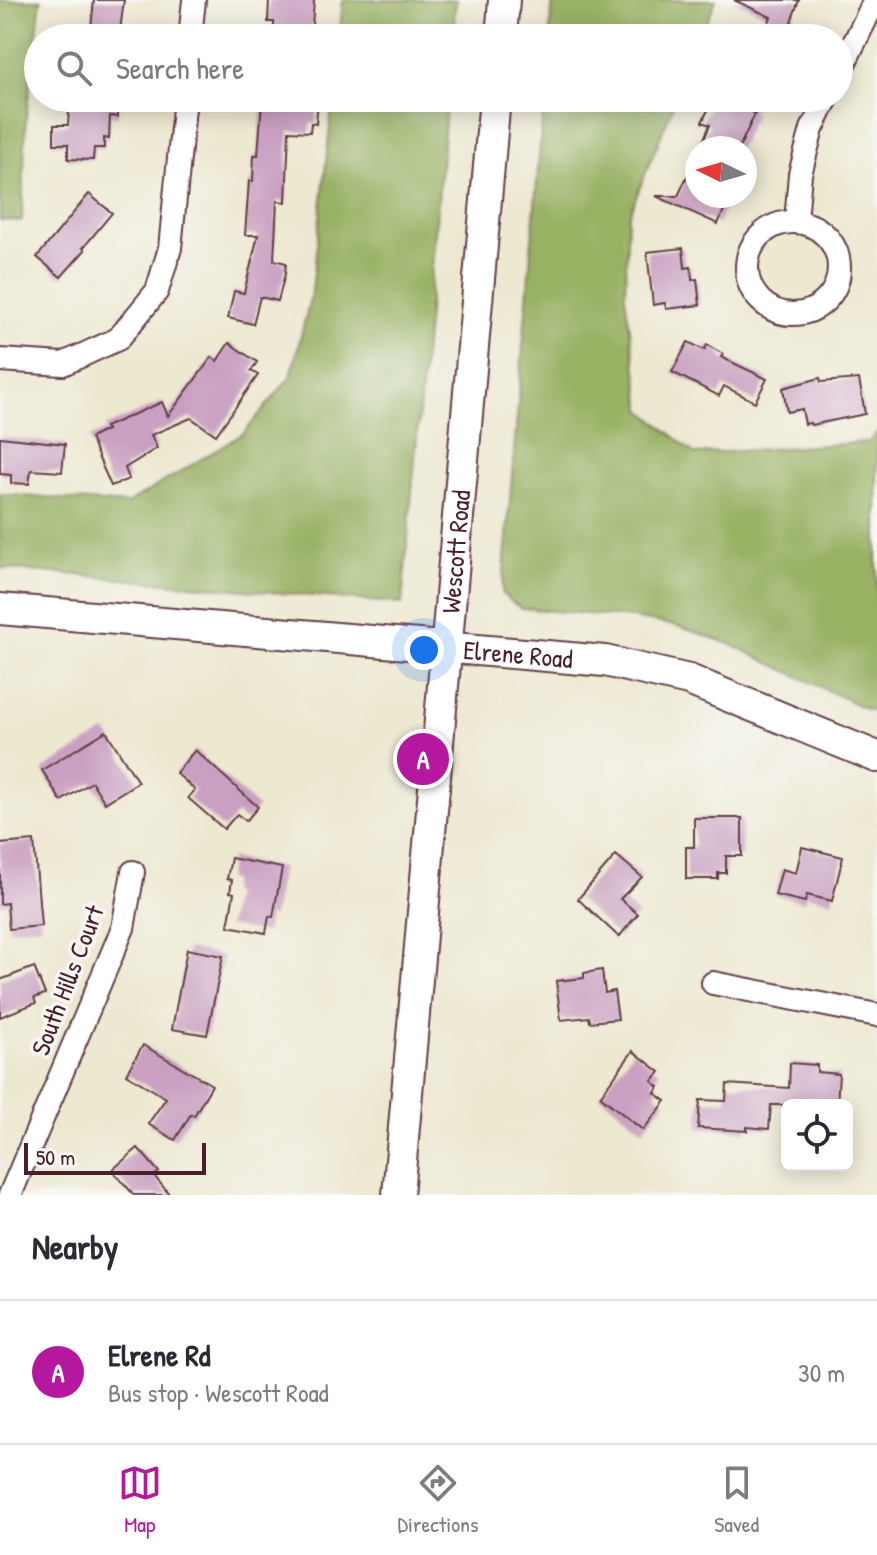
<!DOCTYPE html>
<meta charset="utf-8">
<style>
:root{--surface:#fff;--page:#f7f7f7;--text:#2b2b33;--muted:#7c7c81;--line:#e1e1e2;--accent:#b5179e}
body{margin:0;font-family:"Patrick Hand",sans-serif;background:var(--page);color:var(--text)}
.controls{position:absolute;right:24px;bottom:24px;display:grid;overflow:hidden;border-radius:12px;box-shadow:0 4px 20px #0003}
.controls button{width:72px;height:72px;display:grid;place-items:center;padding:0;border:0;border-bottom:2px solid var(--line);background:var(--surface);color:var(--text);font:40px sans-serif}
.compass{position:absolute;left:685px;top:136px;width:72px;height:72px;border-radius:50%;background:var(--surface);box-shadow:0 4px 20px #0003;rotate:275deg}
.scale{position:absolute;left:24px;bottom:20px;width:182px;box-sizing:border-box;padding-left:8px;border:4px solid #4a1f2b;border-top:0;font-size:22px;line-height:28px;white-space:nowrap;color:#4a1f2b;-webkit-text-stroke:6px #f6f6f2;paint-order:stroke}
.you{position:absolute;left:424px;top:650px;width:28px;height:28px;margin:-20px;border:6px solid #fff;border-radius:50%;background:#1a73e8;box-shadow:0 0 0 12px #1a73e833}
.badge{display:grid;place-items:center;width:52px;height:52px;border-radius:50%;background:var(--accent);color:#fff;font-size:26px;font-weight:700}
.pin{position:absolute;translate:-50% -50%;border:4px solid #fff;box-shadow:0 2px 8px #0006}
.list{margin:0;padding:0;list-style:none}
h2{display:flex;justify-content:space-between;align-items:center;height:104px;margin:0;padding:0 32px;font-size:34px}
h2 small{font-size:26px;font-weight:400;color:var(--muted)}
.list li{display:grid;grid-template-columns:52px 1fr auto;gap:24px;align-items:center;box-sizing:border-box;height:144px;padding:0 32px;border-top:2px solid var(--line)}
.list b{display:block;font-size:30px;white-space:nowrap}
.list p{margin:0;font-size:26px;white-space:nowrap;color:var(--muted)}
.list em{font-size:26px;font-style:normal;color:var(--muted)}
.icon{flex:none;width:44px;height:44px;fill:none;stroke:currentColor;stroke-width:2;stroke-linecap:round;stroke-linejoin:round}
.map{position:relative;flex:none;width:877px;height:1195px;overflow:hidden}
.search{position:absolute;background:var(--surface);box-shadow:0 4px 20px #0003;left:24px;right:24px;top:24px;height:88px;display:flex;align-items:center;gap:20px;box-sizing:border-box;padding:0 28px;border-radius:44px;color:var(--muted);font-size:30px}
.sheet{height:248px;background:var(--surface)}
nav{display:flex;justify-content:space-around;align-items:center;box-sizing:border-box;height:112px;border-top:2px solid var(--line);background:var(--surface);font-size:22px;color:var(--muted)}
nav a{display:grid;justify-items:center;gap:4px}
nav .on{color:var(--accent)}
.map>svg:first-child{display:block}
</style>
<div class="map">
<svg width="877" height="1195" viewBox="0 0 877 1195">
<rect width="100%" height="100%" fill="#f6f6f2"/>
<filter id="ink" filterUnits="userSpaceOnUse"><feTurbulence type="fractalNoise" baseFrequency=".0125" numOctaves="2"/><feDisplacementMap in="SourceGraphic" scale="16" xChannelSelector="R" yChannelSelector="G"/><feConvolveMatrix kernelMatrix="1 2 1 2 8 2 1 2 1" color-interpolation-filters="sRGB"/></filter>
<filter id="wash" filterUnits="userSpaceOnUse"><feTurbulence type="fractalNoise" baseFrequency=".006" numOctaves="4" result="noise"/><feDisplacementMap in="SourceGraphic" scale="32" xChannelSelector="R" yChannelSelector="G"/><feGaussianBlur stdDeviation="1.8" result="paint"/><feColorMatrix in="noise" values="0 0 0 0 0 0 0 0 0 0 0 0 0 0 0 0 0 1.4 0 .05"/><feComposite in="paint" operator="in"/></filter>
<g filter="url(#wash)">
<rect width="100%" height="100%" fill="#ede8d0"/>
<g fill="#98b163" stroke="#716847" stroke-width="2">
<path d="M 0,0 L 41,0 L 26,117 L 22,221 L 0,220 Z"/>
<path d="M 343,0 L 456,0 L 453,38 L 339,38 Z"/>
<path d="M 553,0 L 716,0 L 700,38 L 549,38 Z"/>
<path d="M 333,98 L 447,98 L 402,604 L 0,568 L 0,494 L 127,504 L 244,433 L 291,376 L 312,291 Z"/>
<path d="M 544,98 L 676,98 L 628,217 L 625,296 L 642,410 L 695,454 L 869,442 L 877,432 L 877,714 L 730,644 L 677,626 L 633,618 L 520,608 L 502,594 Z"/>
</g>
<g id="blocks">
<g fill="#c9a0c1">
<path d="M 94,0 L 124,0 L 119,38 L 90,38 Z"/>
<path d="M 269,0 L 314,0 L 311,38 L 274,38 L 274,22 L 268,22 Z"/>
<path d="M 734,0 L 799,0 L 791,22 L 826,38 L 762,38 L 771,17 Z"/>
<path d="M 70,98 L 118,98 L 118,117 L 110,116 L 109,139 L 104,138 L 104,148 L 94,148 L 93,160 L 68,159 L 68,144 L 54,144 L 54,125 L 68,125 Z"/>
<path d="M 281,98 L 318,98 L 316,124 L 311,123 L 310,132 L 289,131 L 286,202 L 277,201 L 274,260 L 286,263 L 285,274 L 278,301 L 260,297 L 253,324 L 228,318 L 234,291 L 244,293 L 258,235 L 245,235 L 249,181 L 253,181 L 254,155 L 258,155 L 262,102 L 281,103 Z"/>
<path d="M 714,98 L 761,98 L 752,112 L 755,114 L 739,148 L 700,148 L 710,125 L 702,122 Z"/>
<path d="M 697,155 L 697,196 L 730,196 L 718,224 L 656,196 L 678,196 Z"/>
<path d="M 89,194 L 112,213 L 83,248 L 85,250 L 61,277 L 37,257 Z"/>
<path d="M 683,248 L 685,268 L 691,267 L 692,280 L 697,279 L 700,305 L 666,309 L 665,303 L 653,305 L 647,252 Z"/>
<path d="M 688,342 L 704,350 L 707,345 L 723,354 L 721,357 L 767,379 L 755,402 L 724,386 L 719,396 L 672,372 Z"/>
<path d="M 229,343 L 257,362 L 251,371 L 258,375 L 216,435 L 191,418 L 151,435 L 157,448 L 125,468 L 129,479 L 111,486 L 90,438 L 107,430 L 105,427 L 162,402 L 168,416 L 212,357 L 217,361 Z"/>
<path d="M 820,378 L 821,382 L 859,379 L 865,414 L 811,425 L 810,423 L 805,424 L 802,409 L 787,412 L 783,388 Z"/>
<path d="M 0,437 L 65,444 L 62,472 L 31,470 L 29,484 L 11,483 L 11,475 L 0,474 Z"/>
<path d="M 106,731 L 138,782 L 105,803 L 92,782 L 61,801 L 42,770 Z"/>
<path d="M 195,750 L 258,807 L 246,821 L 237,814 L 224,829 L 188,798 L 195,790 L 176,773 Z"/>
<path d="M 694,818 L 742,818 L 742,856 L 726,856 L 726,873 L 718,873 L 718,879 L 686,879 L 686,847 L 694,847 Z"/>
<path d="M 34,841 L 41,926 L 9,929 L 7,903 L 0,904 L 0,844 Z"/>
<path d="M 802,847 L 843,857 L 832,901 L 807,895 L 805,902 L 775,895 L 782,869 L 796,873 Z"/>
<path d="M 616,855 L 642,877 L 620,899 L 638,914 L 619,937 L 578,899 Z"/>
<path d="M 231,858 L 282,868 L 273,917 L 269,916 L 266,933 L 228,926 L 234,893 L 230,892 L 232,880 L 227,879 Z"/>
<path d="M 187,949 L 223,956 L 207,1035 L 172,1029 Z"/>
<path d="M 34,967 L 45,994 L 34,998 L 36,1003 L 0,1017 L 0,980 Z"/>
<path d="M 602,970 L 605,993 L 614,991 L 618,1019 L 590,1022 L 589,1017 L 561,1020 L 556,981 L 584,978 L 584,973 Z"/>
<path d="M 143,1045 L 212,1085 L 194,1116 L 191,1114 L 175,1140 L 148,1124 L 166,1098 L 126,1074 Z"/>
<path d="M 633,1051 L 660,1072 L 652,1081 L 659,1087 L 655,1093 L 666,1101 L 643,1130 L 600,1096 Z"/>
<path d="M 790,1063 L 817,1065 L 817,1072 L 839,1074 L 837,1105 L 771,1105 L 769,1129 L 747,1127 L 747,1131 L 698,1128 L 700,1100 L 726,1101 L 727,1084 L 789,1088 Z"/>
<path d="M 138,1148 L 159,1172 L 154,1176 L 170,1195 L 134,1195 L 112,1170 Z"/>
</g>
</g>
</g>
<g filter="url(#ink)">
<use href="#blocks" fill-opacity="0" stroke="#623d44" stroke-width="2"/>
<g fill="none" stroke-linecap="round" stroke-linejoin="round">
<g stroke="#623d44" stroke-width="26">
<g id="street">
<path d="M 190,38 L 194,0"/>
<path d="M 839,74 L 875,0"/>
<path d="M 796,221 L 800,174 L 812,129 L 827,98"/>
<circle cx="793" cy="268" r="46"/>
<path d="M 0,360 L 63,364 L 118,339 L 157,291 L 170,248 L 185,98"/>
<path d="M 713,983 L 877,1015"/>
<path d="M 10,1195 L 123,928 L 133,872"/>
</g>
</g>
<g stroke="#623d44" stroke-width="34">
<g id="secondary">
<path d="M 501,38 L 504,0"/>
<path id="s1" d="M 0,609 L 605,661 L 689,680 L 877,757"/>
<path id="s2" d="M 398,1195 L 495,98"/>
</g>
</g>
<use href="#street" stroke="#fff" stroke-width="22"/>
<use href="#secondary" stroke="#fff" stroke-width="30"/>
</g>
</g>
<g text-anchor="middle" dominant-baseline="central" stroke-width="7" stroke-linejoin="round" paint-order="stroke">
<g font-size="26" fill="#4a1f2b" stroke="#f6f6f2">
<text stroke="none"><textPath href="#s2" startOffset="646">Wescott Road</textPath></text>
<text stroke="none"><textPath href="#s1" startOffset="520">Elrene Road</textPath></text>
<text transform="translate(67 980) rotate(-69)">South Hills Court</text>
</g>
</g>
</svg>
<div class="controls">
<button><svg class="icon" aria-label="locate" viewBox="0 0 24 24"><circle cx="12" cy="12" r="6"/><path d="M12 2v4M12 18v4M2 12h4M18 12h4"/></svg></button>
</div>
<svg class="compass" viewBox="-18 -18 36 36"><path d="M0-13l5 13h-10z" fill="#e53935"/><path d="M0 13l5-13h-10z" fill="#7c7c81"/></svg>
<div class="scale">50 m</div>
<div class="you"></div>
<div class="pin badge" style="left:423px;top:759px">A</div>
<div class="search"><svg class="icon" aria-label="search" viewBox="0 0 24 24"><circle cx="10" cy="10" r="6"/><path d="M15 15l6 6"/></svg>Search here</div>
</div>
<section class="sheet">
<h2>Nearby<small></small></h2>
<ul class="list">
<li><span class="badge">A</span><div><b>Elrene Rd</b><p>Bus stop · Wescott Road</p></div><em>30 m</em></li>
</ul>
</section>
<nav>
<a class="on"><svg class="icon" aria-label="map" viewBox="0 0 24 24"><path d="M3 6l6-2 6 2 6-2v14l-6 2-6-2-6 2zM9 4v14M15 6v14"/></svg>Map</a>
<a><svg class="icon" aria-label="directions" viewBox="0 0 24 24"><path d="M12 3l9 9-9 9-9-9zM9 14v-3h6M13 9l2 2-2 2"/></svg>Directions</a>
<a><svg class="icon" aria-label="saved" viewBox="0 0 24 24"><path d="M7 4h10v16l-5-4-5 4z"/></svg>Saved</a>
</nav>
